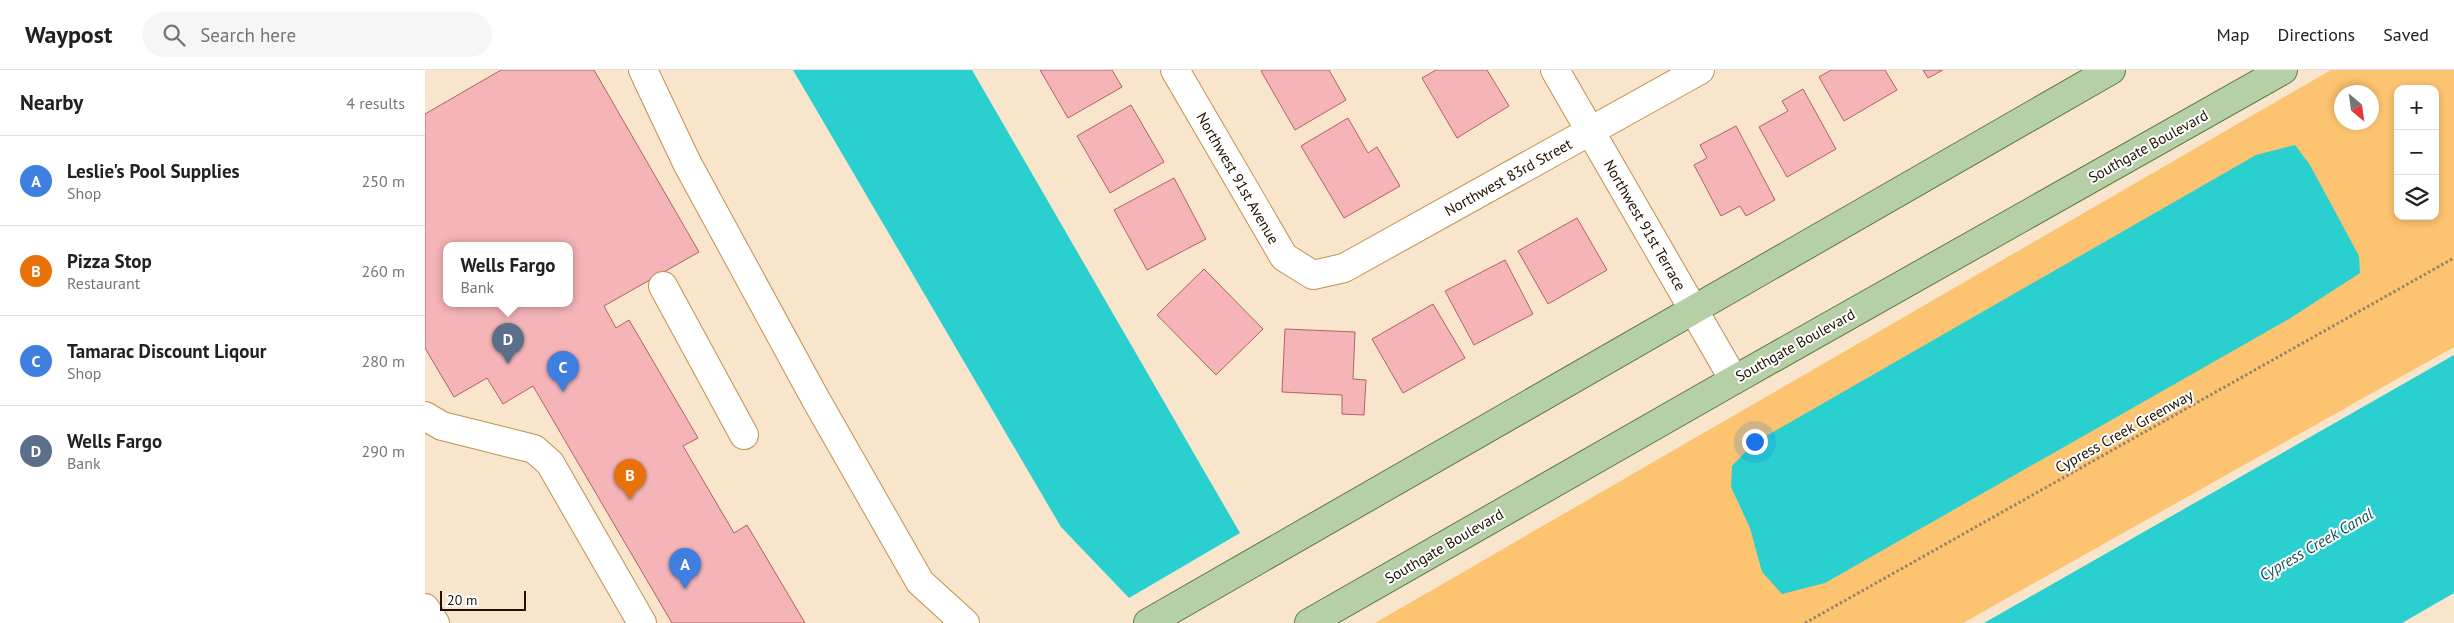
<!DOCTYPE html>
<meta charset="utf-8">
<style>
:root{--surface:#fff;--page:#f6f6f6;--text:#202124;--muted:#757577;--line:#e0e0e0;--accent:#2366b7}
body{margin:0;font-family:"PT Sans",sans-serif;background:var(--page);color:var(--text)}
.controls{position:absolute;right:15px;top:15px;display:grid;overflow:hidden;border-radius:10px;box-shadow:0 2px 8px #0003}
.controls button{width:45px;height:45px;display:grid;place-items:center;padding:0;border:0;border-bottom:1px solid var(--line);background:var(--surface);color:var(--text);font:25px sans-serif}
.compass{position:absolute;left:1909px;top:15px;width:45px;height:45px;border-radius:50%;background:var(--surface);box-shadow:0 2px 8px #0003;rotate:151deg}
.scale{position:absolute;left:15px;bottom:12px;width:86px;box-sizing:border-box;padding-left:5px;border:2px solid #1f1200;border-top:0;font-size:14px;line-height:18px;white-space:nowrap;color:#1f1200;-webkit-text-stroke:4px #fff;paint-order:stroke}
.you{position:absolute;left:1329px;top:371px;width:18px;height:18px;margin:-12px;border:4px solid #fff;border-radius:50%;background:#1a73e8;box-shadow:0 0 0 8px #1a73e833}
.badge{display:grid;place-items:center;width:32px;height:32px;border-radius:50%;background:var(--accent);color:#fff;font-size:16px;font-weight:700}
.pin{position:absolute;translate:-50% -41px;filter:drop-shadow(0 1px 2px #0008)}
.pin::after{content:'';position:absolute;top:26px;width:18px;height:15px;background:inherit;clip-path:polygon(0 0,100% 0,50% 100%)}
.popup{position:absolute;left:18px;top:172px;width:130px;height:65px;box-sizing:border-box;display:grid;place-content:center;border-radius:10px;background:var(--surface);filter:drop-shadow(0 1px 4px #0005);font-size:16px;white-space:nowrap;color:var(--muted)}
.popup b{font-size:19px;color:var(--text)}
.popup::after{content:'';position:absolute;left:50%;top:100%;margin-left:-10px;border:10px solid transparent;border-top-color:var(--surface)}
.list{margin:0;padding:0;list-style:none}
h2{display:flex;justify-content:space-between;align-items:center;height:65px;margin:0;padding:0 20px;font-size:21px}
h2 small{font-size:16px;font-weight:400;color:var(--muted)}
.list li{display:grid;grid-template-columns:32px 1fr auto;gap:15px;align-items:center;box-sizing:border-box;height:90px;padding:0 20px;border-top:1px solid var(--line)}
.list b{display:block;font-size:19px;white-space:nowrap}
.list p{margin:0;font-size:16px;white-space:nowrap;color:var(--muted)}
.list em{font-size:16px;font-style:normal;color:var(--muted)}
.icon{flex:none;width:28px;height:28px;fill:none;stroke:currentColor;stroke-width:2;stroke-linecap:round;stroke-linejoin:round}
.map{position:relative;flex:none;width:2029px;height:553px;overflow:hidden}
header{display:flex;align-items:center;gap:30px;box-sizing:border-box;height:70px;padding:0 25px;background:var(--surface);border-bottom:1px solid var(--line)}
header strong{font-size:24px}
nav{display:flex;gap:28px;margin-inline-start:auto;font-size:18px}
.search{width:350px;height:45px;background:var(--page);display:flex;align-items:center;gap:12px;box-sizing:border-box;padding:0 18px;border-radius:28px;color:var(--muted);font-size:19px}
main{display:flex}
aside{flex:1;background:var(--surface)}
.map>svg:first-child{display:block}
</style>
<header>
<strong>Waypost</strong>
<div class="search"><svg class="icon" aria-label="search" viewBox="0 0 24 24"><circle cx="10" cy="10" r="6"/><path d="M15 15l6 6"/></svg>Search here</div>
<nav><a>Map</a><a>Directions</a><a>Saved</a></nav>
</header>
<main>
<aside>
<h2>Nearby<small>4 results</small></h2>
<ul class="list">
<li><span class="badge" style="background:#3f7fe0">A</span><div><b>Leslie's Pool Supplies</b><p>Shop</p></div><em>250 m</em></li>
<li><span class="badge" style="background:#e8710a">B</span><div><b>Pizza Stop</b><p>Restaurant</p></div><em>260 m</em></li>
<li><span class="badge" style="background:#3f7fe0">C</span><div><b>Tamarac Discount Liqour</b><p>Shop</p></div><em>280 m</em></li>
<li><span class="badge" style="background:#5c6f8a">D</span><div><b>Wells Fargo</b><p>Bank</p></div><em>290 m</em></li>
</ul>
</aside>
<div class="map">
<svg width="2029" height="553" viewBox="0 0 2029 553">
<rect width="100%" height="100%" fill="#f9e5cb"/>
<path fill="#fcc370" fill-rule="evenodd" d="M 1906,0 L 2029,0 L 2029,277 L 1538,553 L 950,553 ZM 1973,19 L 2010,19 L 2010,146 L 1973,146 ZM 1916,22 L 1946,22 L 1946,52 L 1916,52 Z"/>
<g fill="#2acfd0">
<path d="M 368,0 L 547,0 L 815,463 L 704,528 L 636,457 Z"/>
<path d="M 1870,75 L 1885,95 L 1934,186 L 1935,203 L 1864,249 L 1400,513 L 1357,524 L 1337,502 L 1325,458 L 1306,417 L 1307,396 L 1329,373 L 1831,85 Z"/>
<path d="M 2029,285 L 2029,523 L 1977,553 L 1559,553 Z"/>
</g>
<g fill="#f5b5b8" stroke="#af6167" fill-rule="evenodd">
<path d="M 76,0 L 169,0 L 274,182 L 179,236 L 191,258 L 204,250 L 273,368 L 258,376 L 309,463 L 322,455 L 380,553 L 247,553 L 108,316 L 78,334 L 62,308 L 29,327 L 0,278 L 0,44 ZM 22,175 L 144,175 L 144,233 L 22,233 Z"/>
<path d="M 615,0 L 687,0 L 697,17 L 643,48 Z"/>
<path d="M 838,0 L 904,0 L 921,30 L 870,60 L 836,1 Z"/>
<path d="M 1011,0 L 1062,0 L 1084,36 L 1032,68 L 997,8 Z"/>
<path d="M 1406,0 L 1460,0 L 1472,20 L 1419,51 L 1394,7 Z"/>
<path d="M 1498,0 L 1518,0 L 1503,8 Z"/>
<path d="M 1378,19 L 1411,79 L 1362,107 L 1334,57 L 1363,41 L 1357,31 Z"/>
<path d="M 706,35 L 739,92 L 685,123 L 652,66 Z"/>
<path d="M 923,48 L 943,83 L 952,77 L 975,116 L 919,148 L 876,76 Z"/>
<path d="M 1311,56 L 1350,130 L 1321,146 L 1315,136 L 1296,146 L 1269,95 L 1282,88 L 1275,75 Z"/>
<path d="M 749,108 L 781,169 L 722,200 L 689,140 Z"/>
<path d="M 1152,148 L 1182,200 L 1123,234 L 1093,181 Z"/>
<path d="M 1080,190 L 1108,244 L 1049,275 L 1020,221 Z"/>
<path d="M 779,199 L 838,259 L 791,305 L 732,245 Z"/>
<path d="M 1008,234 L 1040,288 L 978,323 L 947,269 Z"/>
<path d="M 860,259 L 930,262 L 928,309 L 941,310 L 939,345 L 917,344 L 917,325 L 857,322 Z"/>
</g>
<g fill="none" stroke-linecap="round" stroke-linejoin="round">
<g stroke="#bf914e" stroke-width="30">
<g id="minor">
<path d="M 218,0 L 262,93 L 390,328 L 495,512 L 540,553"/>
<path d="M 750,0 L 859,187 L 888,205 L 919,198 L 1275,0"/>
<path d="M 1130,0 L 1309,310"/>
<path d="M 238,216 L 319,365"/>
<path d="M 0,346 L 17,356 L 109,379 L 125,393 L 217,553"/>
<path d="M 0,538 L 10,553"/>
</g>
</g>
<g stroke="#617946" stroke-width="30">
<g id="major">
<path d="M 723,553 L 1686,0"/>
<path d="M 884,553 L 1309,310 L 1858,0"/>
</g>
</g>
<path stroke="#94846d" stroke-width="3" stroke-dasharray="2.5 2.5" stroke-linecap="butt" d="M 1380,553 L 2029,188"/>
<use href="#minor" stroke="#fff" stroke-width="28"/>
<use href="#major" stroke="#b5d0a7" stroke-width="28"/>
</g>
<g text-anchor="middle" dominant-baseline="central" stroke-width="4" stroke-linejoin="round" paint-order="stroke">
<g font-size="15" fill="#1f1200" stroke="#fff">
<text transform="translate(1723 76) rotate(-29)">Southgate Boulevard</text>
<text transform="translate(1083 107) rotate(-29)">Northwest 83rd Street</text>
<text transform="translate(813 108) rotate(60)">Northwest 91st Avenue</text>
<text transform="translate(1220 155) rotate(60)">Northwest 91st Terrace</text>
<text transform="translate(1370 275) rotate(-29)">Southgate Boulevard</text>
<text transform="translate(1699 361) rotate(-29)">Cypress Creek Greenway</text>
<text transform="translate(1019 476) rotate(-30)">Southgate Boulevard</text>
</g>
<g font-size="16" font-style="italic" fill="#105252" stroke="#fff">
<text transform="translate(1891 474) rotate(-30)">Cypress Creek Canal</text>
</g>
</g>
</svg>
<div class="controls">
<button>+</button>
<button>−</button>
<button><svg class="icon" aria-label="layers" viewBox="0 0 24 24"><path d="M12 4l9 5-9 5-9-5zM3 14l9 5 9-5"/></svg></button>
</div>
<svg class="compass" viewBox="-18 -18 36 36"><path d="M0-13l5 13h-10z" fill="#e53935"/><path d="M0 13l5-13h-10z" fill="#757577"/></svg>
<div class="scale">20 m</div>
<div class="you"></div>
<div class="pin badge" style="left:260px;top:519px;background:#3f7fe0">A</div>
<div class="pin badge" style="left:205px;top:430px;background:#e8710a">B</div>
<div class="pin badge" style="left:138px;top:322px;background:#3f7fe0">C</div>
<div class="pin badge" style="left:83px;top:294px;background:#5c6f8a">D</div>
<div class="popup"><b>Wells Fargo</b>Bank</div>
</div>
</main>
